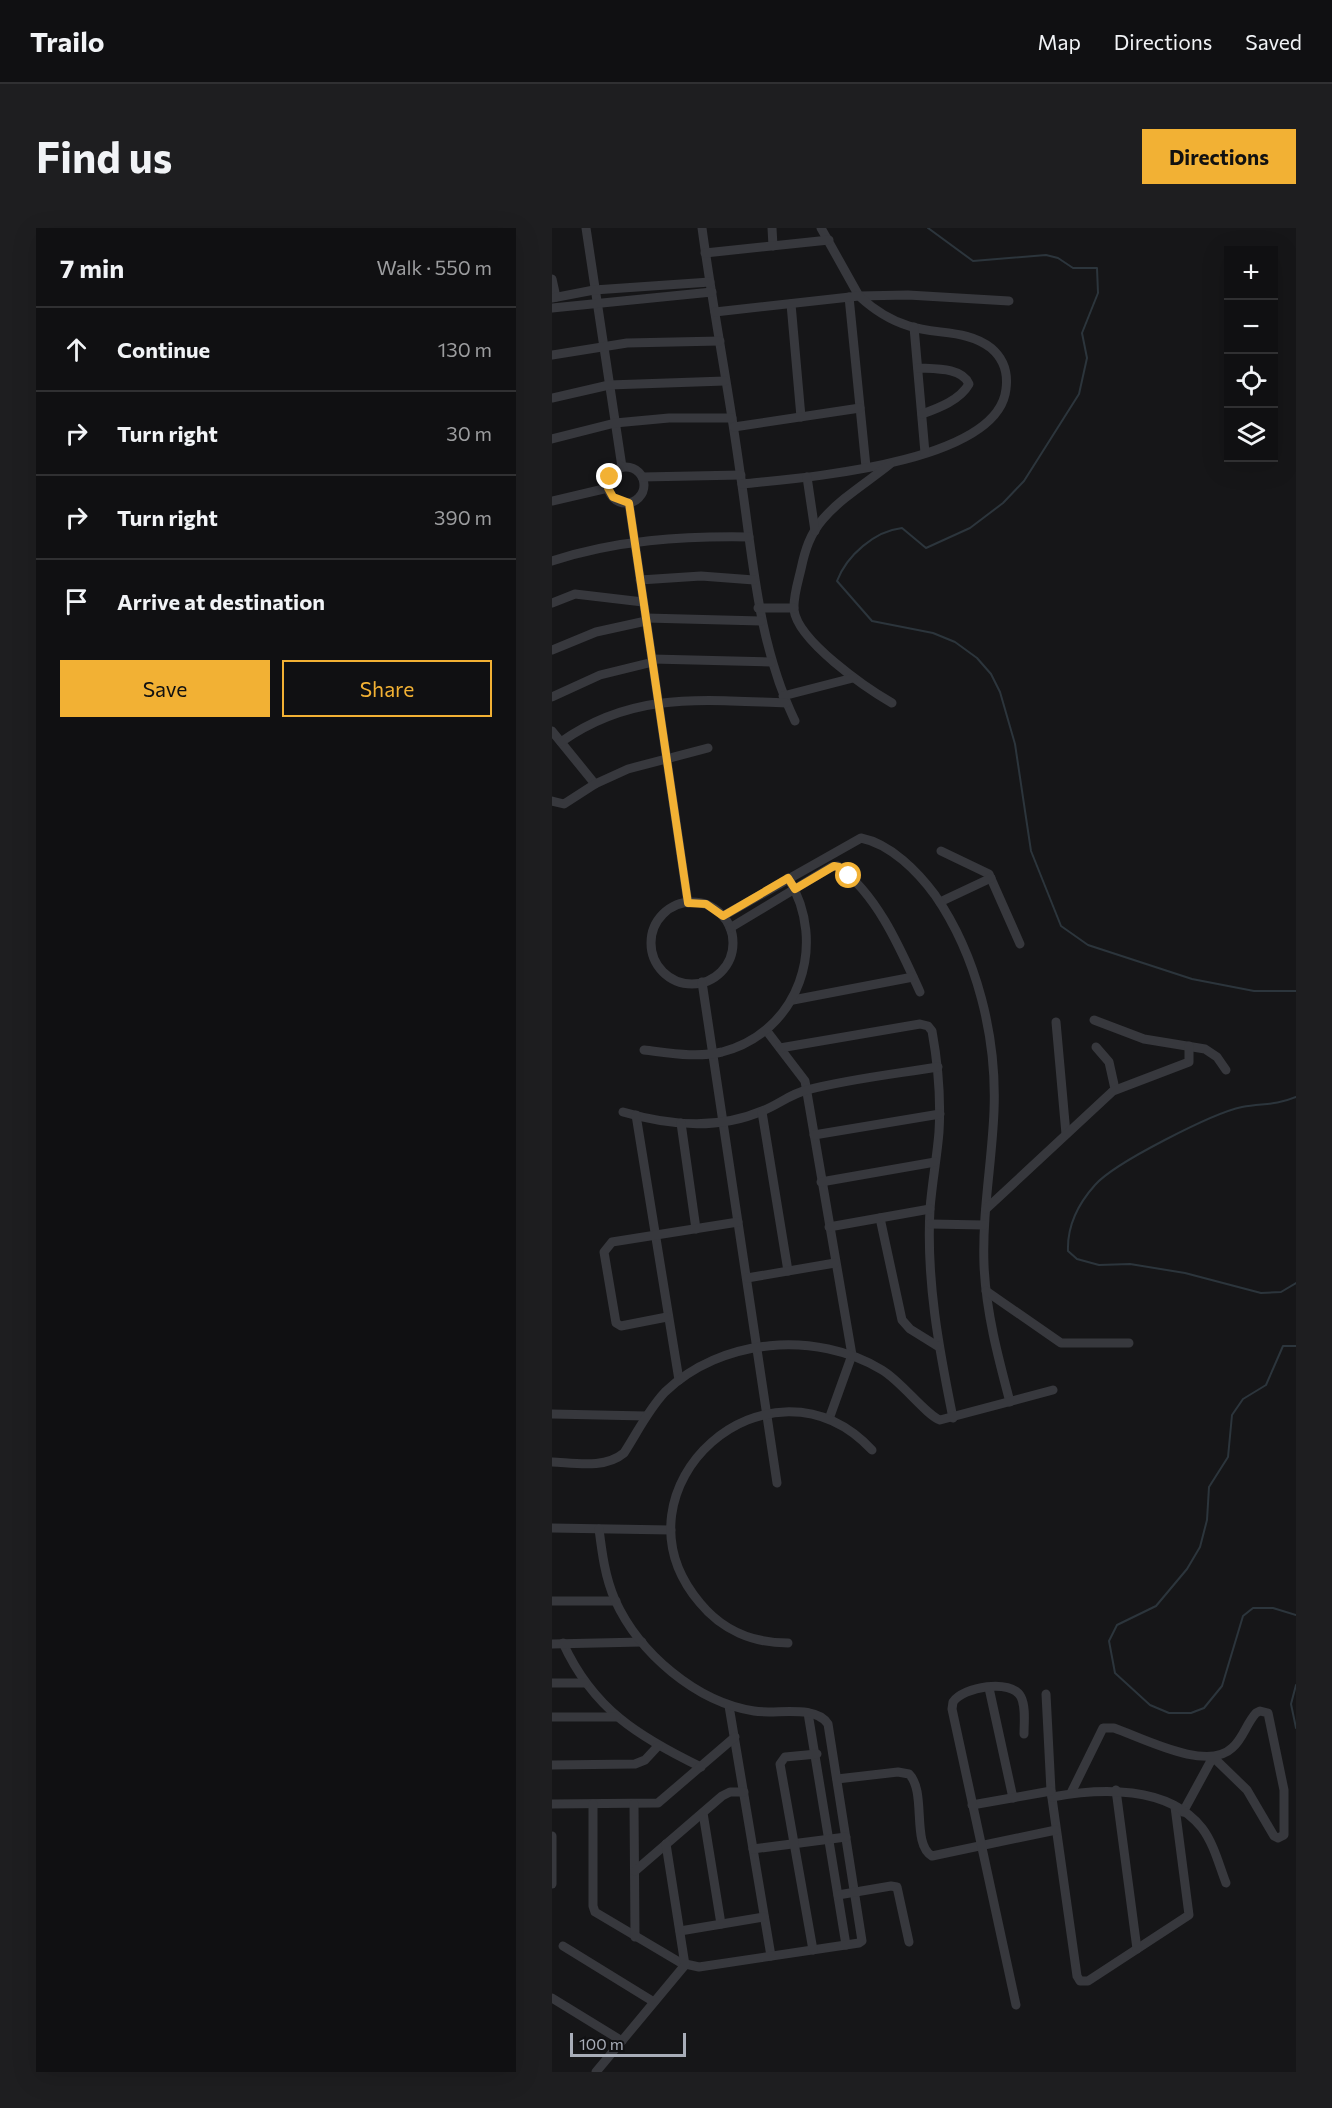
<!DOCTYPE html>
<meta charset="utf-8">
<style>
:root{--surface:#101012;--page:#1e1e20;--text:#f1f3f6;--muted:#9c9d9f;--line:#303032;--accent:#f2b134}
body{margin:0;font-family:Commissioner,sans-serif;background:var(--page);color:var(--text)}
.controls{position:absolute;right:18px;top:18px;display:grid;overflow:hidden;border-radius:0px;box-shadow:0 6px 24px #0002}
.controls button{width:54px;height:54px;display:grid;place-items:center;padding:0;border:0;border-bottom:2px solid var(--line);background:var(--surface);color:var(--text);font:30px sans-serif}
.scale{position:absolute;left:18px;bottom:15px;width:116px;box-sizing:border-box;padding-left:6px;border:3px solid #a8adb8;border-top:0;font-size:16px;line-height:21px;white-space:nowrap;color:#a8adb8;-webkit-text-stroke:4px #111113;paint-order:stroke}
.stop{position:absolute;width:18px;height:18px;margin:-14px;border:4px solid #f2b134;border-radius:50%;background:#fff}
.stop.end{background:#f2b134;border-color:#fff;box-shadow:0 2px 6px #0008}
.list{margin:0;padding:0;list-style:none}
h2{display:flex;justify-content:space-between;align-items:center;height:78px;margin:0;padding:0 24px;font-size:26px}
h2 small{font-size:20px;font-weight:400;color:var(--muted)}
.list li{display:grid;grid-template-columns:39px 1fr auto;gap:18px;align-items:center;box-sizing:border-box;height:84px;padding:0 24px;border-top:2px solid var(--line)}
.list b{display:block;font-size:22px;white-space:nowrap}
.list em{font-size:20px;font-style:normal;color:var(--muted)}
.actions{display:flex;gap:12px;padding:18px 24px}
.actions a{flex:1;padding:14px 0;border:2px solid var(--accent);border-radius:0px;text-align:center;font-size:21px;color:var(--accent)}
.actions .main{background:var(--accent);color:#111}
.icon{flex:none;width:33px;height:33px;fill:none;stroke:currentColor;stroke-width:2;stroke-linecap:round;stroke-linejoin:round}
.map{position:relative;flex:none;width:744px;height:1844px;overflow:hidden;border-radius:0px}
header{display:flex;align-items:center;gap:36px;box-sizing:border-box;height:84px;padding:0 30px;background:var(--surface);border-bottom:2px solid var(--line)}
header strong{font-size:28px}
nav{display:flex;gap:33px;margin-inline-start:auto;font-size:21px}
.intro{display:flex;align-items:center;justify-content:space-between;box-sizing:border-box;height:144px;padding:0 36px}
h1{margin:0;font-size:42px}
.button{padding:15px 27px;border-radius:0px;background:var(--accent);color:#111;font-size:21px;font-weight:700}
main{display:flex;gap:36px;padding:0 36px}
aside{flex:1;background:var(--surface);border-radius:0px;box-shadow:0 6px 24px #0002}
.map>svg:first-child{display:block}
</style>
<header>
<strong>Trailo</strong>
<nav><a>Map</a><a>Directions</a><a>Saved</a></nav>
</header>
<div class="intro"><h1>Find us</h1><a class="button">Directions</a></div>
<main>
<aside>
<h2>7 min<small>Walk · 550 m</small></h2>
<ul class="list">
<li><svg class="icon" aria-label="ahead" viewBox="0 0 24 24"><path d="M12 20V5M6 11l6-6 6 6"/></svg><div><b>Continue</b></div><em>130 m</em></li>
<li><svg class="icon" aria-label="right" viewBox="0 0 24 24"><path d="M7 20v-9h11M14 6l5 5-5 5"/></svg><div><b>Turn right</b></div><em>30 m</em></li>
<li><svg class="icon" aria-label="right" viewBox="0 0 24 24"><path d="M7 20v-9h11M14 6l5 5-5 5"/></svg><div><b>Turn right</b></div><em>390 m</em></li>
<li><svg class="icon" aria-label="arrive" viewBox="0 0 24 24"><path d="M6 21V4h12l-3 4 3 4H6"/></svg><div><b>Arrive at destination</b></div></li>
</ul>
<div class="actions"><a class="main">Save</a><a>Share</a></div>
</aside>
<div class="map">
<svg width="744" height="1844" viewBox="0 0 744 1844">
<rect width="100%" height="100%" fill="#161618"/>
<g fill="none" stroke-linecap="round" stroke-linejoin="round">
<g stroke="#2c353c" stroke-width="2">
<path d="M 376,0 L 421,33 L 494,27 L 506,30 L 521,40 L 545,40 L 546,65 L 530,105 L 535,130 L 527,166 L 472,253 L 451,275 L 418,300 L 374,320 L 350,300 C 323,303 295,327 285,353 L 320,393 L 381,405 L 403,414 L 425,430 L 439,446 L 448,464 L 463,516 L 479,623 L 509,698 L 536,717 L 640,751 L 702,763 L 744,763"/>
<path d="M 744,869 C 722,878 711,875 690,879 C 661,885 562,935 543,957 C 526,976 515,997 516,1023 L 525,1031 L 547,1037 L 578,1036 L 633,1045 L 709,1065 L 729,1064 L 744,1055"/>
<path d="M 744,1118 L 731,1118 L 714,1157 L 691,1171 L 680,1187 L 676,1229 L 657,1259 L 655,1292 L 648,1319 L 635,1341 L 604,1378 L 565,1397 L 557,1413 L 563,1445 L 598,1477 L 617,1485 L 639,1485 L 652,1480 L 670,1458 L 691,1388 L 701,1380 L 721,1380 L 744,1387"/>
<path d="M 744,1457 L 739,1476 L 744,1500"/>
</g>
<g stroke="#37383d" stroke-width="9">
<path d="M 34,0 L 70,239"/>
<path d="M 150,0 C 161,82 177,163 188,244 C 201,329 205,414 243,493"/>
<path d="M 220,0 L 221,18"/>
<path d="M 269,0 L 307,68 L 356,67 L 457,73"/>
<path d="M 153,25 L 277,12"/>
<path d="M 0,51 L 4,69"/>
<path d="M 297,69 L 314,239"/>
<path d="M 0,70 L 42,62 L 158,54"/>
<path d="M 239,76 L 249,189"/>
<path d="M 0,80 L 160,64"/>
<path d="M 163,84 L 307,68 C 321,81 337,92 357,98 C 384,107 415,101 439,120 C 452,131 456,146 454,161 C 446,236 249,250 190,256"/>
<path d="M 362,99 L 373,225"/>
<path d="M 0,127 L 75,115 L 168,113"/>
<path d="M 366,140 C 381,141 410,139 417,156 C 408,172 387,180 370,186"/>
<path d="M 0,170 L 57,157 L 173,153"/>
<path d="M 182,199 L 308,180"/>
<path d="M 0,211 L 63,195 L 117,190 L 180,190"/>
<path d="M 338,236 C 317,253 289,270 271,291 C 258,306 253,322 249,341 C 246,354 241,369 242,382 C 246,413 314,460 340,475"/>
<circle cx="74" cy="257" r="18"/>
<path d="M 90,249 L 189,247"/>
<path d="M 255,249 L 263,303"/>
<path d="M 0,273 L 56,260"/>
<path d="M 77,275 L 136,675"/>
<path d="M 0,333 C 64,312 130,308 197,309"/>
<path d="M 88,352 L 149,348 L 202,352"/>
<path d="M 0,375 L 23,366 L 91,374"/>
<path d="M 206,380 L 242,380"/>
<path d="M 94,390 L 209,393"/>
<path d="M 0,422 L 44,404 L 94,393"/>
<path d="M 100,431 L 219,434"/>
<path d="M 231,468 L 301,450"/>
<path d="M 0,469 L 48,447 L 101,434"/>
<path d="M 0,503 L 43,556"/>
<path d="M 9,514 C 81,463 151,472 234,475"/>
<path d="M 0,573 L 12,576 L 43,556 L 76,541 L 156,520"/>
<path d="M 389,623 L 437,646 L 468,716"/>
<path d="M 388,674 L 439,650"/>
<circle cx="140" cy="715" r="41"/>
<path d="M 171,688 L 309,610 C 339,616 366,644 383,667 C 425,728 445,809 442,883 C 440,934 430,985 432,1037 C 434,1084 446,1129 458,1174"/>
<path d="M 178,700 L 279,639 L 286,638 C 326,668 348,720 368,764"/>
<path d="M 150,754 L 225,1255"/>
<path d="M 241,772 L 361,749"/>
<path d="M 542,792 L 592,811 L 653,821 L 665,829 L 674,842"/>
<path d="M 504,794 L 514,906"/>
<path d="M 214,802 L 253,853 L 300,1127 L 277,1191"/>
<path d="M 544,819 L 557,834 L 563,861"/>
<path d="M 228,820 L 368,796 L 376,798 L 380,803 C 386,836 389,870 387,904 C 385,929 380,955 378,981 C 374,1052 387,1121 401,1190"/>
<path d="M 92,822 C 118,825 144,830 170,824 C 247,804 277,716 236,650"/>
<path d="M 71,884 C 115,897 166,902 210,883 C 226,877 238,866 255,862 C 297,851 343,846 386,839"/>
<path d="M 210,884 L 236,1043"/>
<path d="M 84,887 L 127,1152"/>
<path d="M 129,895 L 144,1001"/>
<path d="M 262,907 L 388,886"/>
<path d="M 269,954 L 383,934"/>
<path d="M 434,981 L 561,863 L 637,834 L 637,818"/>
<path d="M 328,990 L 350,1092 L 358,1101 L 387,1119"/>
<path d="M 378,996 L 432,997"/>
<path d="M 277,999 L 378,981"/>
<path d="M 195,1050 L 283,1035"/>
<path d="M 434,1063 L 509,1115 L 577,1115"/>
<path d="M 115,1089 L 69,1098 L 64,1095 L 52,1024 L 60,1014 L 186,994"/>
<path d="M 0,1186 L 94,1188"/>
<path d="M 0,1234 C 23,1235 53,1241 72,1225 C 85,1205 96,1182 113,1164 C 169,1110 264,1102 330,1142 C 349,1153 374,1187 388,1192 L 501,1162"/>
<path d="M 0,1300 L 119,1302"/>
<path d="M 0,1373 L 64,1373"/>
<path d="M 11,1415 C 41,1481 87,1509 149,1539"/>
<path d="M 236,1415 C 201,1415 170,1402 148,1375 C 51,1260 218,1113 320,1222"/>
<path d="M 0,1416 L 90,1414"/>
<path d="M 0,1455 L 33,1455"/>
<path d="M 437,1460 L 461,1570"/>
<path d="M 494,1466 L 499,1563 L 525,1748 L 528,1753 L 536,1753 L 637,1687 L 623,1579"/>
<path d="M 177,1478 L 219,1728"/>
<path d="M 256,1485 L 294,1717"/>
<path d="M 0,1489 L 64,1489"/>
<path d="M 0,1537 L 83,1536 L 93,1532 L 106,1518"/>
<path d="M 285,1551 L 346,1544 L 357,1546 C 375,1564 359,1616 380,1628 L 504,1602"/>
<path d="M 564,1562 L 585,1721"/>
<path d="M 519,1565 L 551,1500 L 562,1500 C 591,1510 655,1544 680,1520 C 691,1511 694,1496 704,1485 L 708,1483 L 716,1485 L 732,1562 L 732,1607 L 726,1610 L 722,1608 L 695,1562 L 661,1529 L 631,1584"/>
<path d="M 500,1569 C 548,1560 616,1557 650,1600 C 662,1616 667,1637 674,1655"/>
<path d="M 0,1576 L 106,1575 L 183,1509"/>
<path d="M 41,1576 L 41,1678 L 43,1684 L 129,1735 L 147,1739 L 307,1715 L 310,1713 L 276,1496 C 263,1476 223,1487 202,1483 C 144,1474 87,1425 63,1372 C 53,1349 50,1325 47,1301"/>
<path d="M 82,1576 L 83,1709"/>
<path d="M 420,1577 L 499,1563"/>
<path d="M 151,1585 L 169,1696"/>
<path d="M 0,1608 L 0,1656"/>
<path d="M 201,1621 L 294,1609"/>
<path d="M 83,1643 L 170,1568 L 178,1564 L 192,1564"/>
<path d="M 286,1667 L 339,1658 L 345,1659 L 357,1714"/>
<path d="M 128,1703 L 212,1689"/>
<path d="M 11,1718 L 102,1774"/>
<path d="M 261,1722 L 228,1536 L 233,1529 L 265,1526"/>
<path d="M 0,1770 L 70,1813"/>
<path d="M 464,1777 L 400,1481 L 401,1474 C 411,1459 459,1450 469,1469 C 474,1479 472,1495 472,1506"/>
<path d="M 44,1844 L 133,1737 L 114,1616"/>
</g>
</g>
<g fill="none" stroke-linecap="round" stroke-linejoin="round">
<path stroke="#f2b134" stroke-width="8" d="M 58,249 L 56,260 L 61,269 L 77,275 L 136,675 L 154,676 L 171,688 L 236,650 L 243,661 L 282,638 L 287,639 L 297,648"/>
</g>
</svg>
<div class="controls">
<button>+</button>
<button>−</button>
<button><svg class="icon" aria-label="locate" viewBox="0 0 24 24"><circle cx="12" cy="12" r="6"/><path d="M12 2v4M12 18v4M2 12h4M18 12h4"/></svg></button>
<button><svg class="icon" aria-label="layers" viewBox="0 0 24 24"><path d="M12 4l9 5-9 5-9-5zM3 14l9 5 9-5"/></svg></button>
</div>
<div class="scale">100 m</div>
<div class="stop" style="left:297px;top:648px"></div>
<div class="stop end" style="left:58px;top:249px"></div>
</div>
</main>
